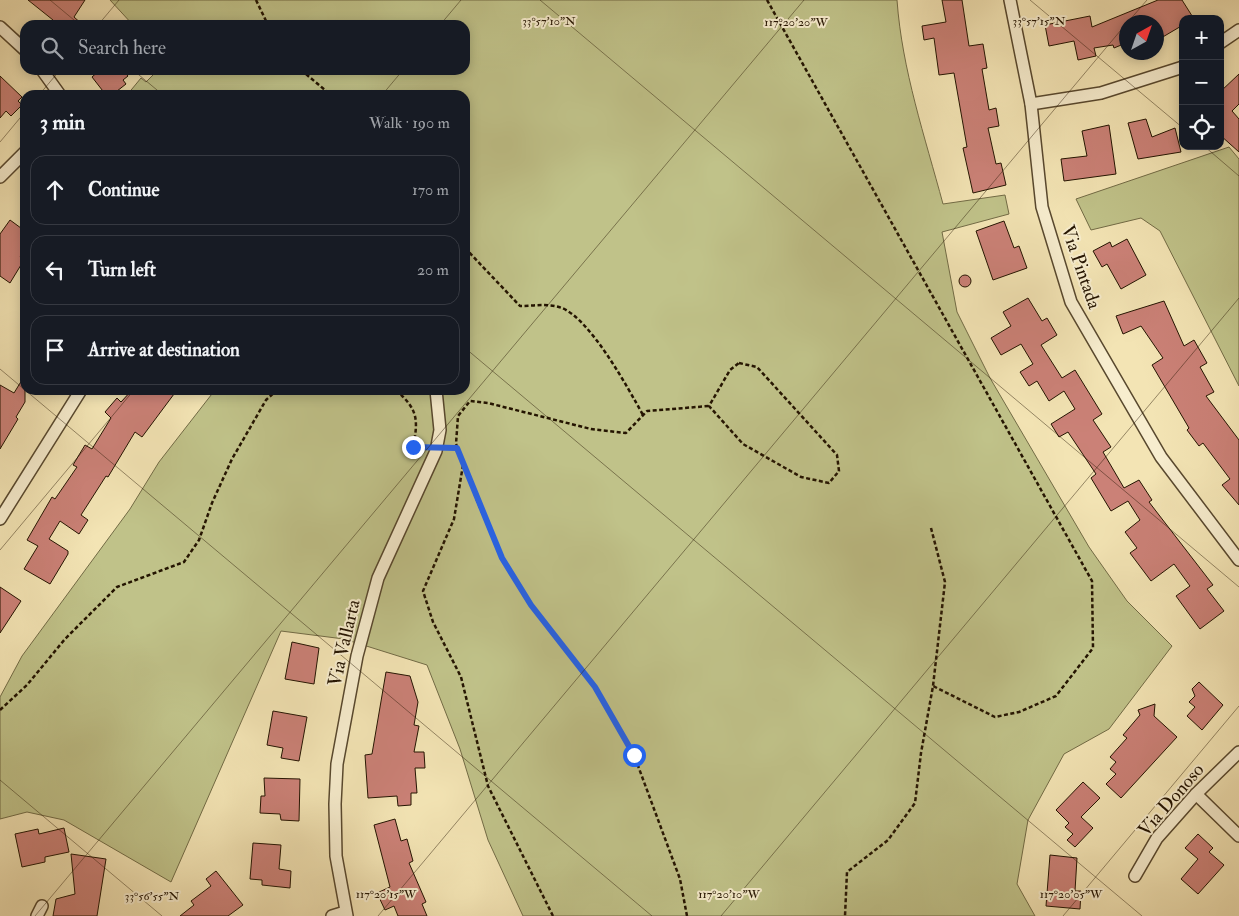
<!DOCTYPE html>
<meta charset="utf-8">
<style>
:root{--surface:#171b24;--page:#20242c;--text:#f1f3f6;--muted:#9ea1a6;--line:#363941}
body{margin:0;font-family:"IM FELL Double Pica",serif;background:var(--page);color:var(--text)}
.controls{position:absolute;right:15px;top:15px;display:grid;overflow:hidden;border-radius:10px;box-shadow:0 2px 12px #0003}
.controls button{width:45px;height:45px;display:grid;place-items:center;padding:0;border:0;border-bottom:1px solid var(--line);background:var(--surface);color:var(--text);font:25px sans-serif}
.compass{position:absolute;left:1119px;top:15px;width:45px;height:45px;border-radius:50%;background:var(--surface);box-shadow:0 2px 12px #0003;rotate:40deg}
.stop{position:absolute;width:15px;height:15px;margin:-11px;border:4px solid #2563eb;border-radius:50%;background:#fff}
.stop.end{background:#2563eb;border-color:#fff;box-shadow:0 1px 5px #0008}
.list{margin:0;padding:0;list-style:none}
h2{display:flex;justify-content:space-between;align-items:center;height:65px;margin:0;padding:0 20px;font-size:21px}
h2 small{font-size:16px;font-weight:400;color:var(--muted)}
.list li{display:grid;grid-template-columns:32px 1fr auto;gap:15px;align-items:center;box-sizing:border-box;height:70px;margin:0 10px 10px;padding:0 10px;border:1px solid var(--line);border-radius:15px}
.list b{display:block;font-size:19px;white-space:nowrap}
.list em{font-size:16px;font-style:normal;color:var(--muted)}
.icon{flex:none;width:28px;height:28px;fill:none;stroke:currentColor;stroke-width:2;stroke-linecap:round;stroke-linejoin:round}
.map{position:relative;flex:none;width:1239px;height:916px;overflow:hidden}
.search{position:absolute;background:var(--surface);box-shadow:0 2px 12px #0003;left:20px;top:20px;width:450px;height:55px;display:flex;align-items:center;gap:12px;box-sizing:border-box;padding:0 18px;border-radius:15px;color:var(--muted);font-size:19px}
.panel{position:absolute;background:var(--surface);box-shadow:0 2px 12px #0003;left:20px;top:90px;width:450px;height:305px;border-radius:15px}
.map>svg:first-child{display:block}
</style>
<div class="map">
<svg width="1239" height="916" viewBox="0 0 1239 916">
<rect width="100%" height="100%" fill="#f3e4b4"/>
<filter id="stains"><feTurbulence type="fractalNoise" baseFrequency=".004" numOctaves="4"/><feColorMatrix values="0 0 0 0 .2 0 0 0 0 .09 0 0 0 0 .02 0 0 0 .5 -.17"/></filter>
<radialGradient id="worn" r=".72"><stop offset=".6" stop-color="#630" stop-opacity="0"/><stop offset="1" stop-color="#630" stop-opacity=".3"/></radialGradient>
<g fill="#c0c289" stroke="#726b45">
<path d="M 110,0 L 897,0 C 902,70 925,137 943,204 L 1005,195 L 1009,214 L 942,232 L 957,312 L 990,378 L 1089,547 L 1127,601 L 1172,646 L 1109,729 L 1064,754 L 1028,820 L 1017,884 L 1035,916 L 523,916 L 488,840 L 460,749 L 427,665 L 344,639 L 281,631 L 171,882 L 64,820 L 27,812 L 0,819 L 0,697 L 22,656 L 130,509 L 159,462 L 215,390 L 465,390 L 465,95 L 127,95 L 141,78 L 146,82 L 158,70 L 465,70 L 465,25 L 133,25 Z"/>
<path d="M 1229,147 L 1239,159 L 1239,386 L 1160,231 L 1141,218 L 1091,230 L 1076,199 Z"/>
</g>
<g fill="#cb8177" stroke="#241401">
<path d="M 28,0 L 85,0 L 74,17 L 83,25 L 48,25 L 53,20 Z"/>
<path d="M 942,0 L 962,0 L 969,46 L 983,44 L 987,68 L 982,69 L 989,110 L 996,108 L 999,126 L 988,128 L 996,164 L 1001,163 L 1006,185 L 973,193 L 963,148 L 967,147 L 954,73 L 939,75 L 934,38 L 924,40 L 922,26 L 946,22 Z"/>
<path d="M 1158,0 L 1182,0 L 1194,19 L 1183,19 L 1183,25 L 1156,41 L 1156,22 L 1126,22 L 1126,43 L 1114,48 L 1113,45 L 1094,48 L 1096,56 L 1078,60 L 1074,41 L 1049,46 L 1045,25 L 1090,16 L 1092,27 Z"/>
<path d="M 100,70 L 123,70 L 128,76 L 123,80 L 126,84 L 112,95 L 106,95 L 92,77 Z"/>
<path d="M 1239,74 L 1239,104 L 1232,111 L 1239,119 L 1239,152 L 1220,135 L 1220,92 Z"/>
<path d="M 0,76 L 22,97 L 18,101 L 22,105 L 11,116 L 6,111 L 0,118 Z"/>
<path d="M 1146,119 L 1152,137 L 1175,128 L 1181,152 L 1138,159 L 1128,123 Z"/>
<path d="M 1109,125 L 1116,174 L 1064,181 L 1061,159 L 1087,156 L 1082,131 Z"/>
<path d="M 10,220 L 25,231 L 25,250 L 20,257 L 24,260 L 10,283 L 0,276 L 0,234 Z"/>
<path d="M 1004,221 L 1014,248 L 1019,246 L 1027,268 L 993,280 L 976,231 Z"/>
<path d="M 1127,239 L 1146,275 L 1121,289 L 1107,264 L 1102,267 L 1093,251 L 1110,242 L 1112,247 Z"/>
<circle cx="965" cy="281" r="6"/>
<path d="M 1028,298 L 1042,321 L 1047,318 L 1057,335 L 1041,345 L 1062,378 L 1075,370 L 1102,414 L 1093,420 L 1111,447 L 1103,452 L 1124,488 L 1139,480 L 1152,500 L 1149,502 L 1213,585 L 1207,589 L 1224,611 L 1200,629 L 1176,596 L 1190,586 L 1174,564 L 1151,581 L 1130,553 L 1137,548 L 1125,532 L 1140,520 L 1128,501 L 1111,511 L 1091,478 L 1096,474 L 1068,432 L 1059,437 L 1051,424 L 1075,409 L 1064,391 L 1049,401 L 1037,381 L 1029,386 L 1020,372 L 1033,364 L 1021,344 L 1001,355 L 991,338 L 1011,326 L 1003,312 Z"/>
<path d="M 1164,301 L 1184,346 L 1194,340 L 1207,363 L 1200,367 L 1214,392 L 1206,396 L 1239,440 L 1239,505 L 1222,485 L 1230,479 L 1203,443 L 1199,446 L 1187,430 L 1189,428 L 1152,365 L 1163,358 L 1141,326 L 1123,334 L 1116,316 Z"/>
<path d="M 25,375 L 25,402 L 16,417 L 18,419 L 0,449 L 0,385 L 14,393 Z"/>
<path d="M 132,390 L 177,390 L 142,437 L 135,432 L 108,477 L 106,476 L 81,515 L 88,520 L 79,534 L 60,521 L 49,539 L 68,551 L 68,554 L 50,584 L 24,569 L 38,546 L 27,540 L 52,497 L 55,499 L 77,467 L 73,465 L 85,445 L 92,449 L 111,418 L 105,412 L 117,398 L 121,402 Z"/>
<path d="M 0,587 L 21,601 L 0,633 Z"/>
<path d="M 292,642 L 319,648 L 314,684 L 285,679 Z"/>
<path d="M 386,672 L 410,676 L 418,702 L 414,725 L 419,726 L 414,752 L 424,752 L 425,768 L 415,768 L 417,793 L 411,793 L 411,805 L 398,806 L 397,796 L 368,798 L 365,755 L 372,754 Z"/>
<path d="M 1199,682 L 1223,705 L 1202,730 L 1187,716 L 1195,707 L 1189,702 L 1195,696 L 1192,689 Z"/>
<path d="M 1155,704 L 1154,716 L 1177,737 L 1121,798 L 1106,784 L 1116,774 L 1110,769 L 1116,762 L 1110,757 L 1127,738 L 1123,735 L 1140,715 L 1138,710 Z"/>
<path d="M 273,711 L 307,717 L 299,761 L 281,758 L 283,748 L 267,745 Z"/>
<path d="M 264,778 L 300,779 L 299,821 L 281,820 L 280,814 L 260,813 L 261,796 L 265,796 Z"/>
<path d="M 1083,782 L 1100,798 L 1081,817 L 1093,828 L 1075,847 L 1067,840 L 1073,834 L 1065,827 L 1069,823 L 1056,810 Z"/>
<path d="M 395,819 L 401,841 L 407,839 L 413,861 L 409,863 L 426,902 L 422,904 L 427,916 L 398,916 L 394,906 L 385,910 L 377,893 L 390,887 L 374,825 Z"/>
<path d="M 64,828 L 69,852 L 45,857 L 45,862 L 22,867 L 15,834 L 38,829 L 39,834 Z"/>
<path d="M 1198,834 L 1213,848 L 1209,852 L 1224,865 L 1198,894 L 1181,879 L 1198,859 L 1185,848 Z"/>
<path d="M 253,843 L 281,845 L 279,869 L 291,871 L 290,888 L 262,885 L 262,880 L 250,879 Z"/>
<path d="M 71,854 L 106,859 L 97,916 L 53,916 L 56,899 L 75,894 Z"/>
<path d="M 1050,855 L 1077,858 L 1075,891 L 1081,891 L 1080,909 L 1046,906 Z"/>
<path d="M 216,871 L 243,905 L 228,916 L 180,916 L 194,905 L 191,901 L 211,886 L 206,879 Z"/>
</g>
<g fill="none" stroke-linecap="round" stroke-linejoin="round">
<g stroke="#58482e" stroke-width="14">
<g id="street">
<path d="M 1010,0 L 1031,104 L 1042,207 L 1071,302 L 1161,457 L 1239,560"/>
<path d="M 0,27 L 25,50"/>
<path d="M 1220,43 L 1239,30"/>
<path d="M 42,70 L 60,95"/>
<path d="M 1031,104 L 1101,93 L 1183,67"/>
<path d="M 0,177 L 25,152"/>
<path d="M 0,519 L 81,390"/>
<path d="M 1196,794 L 1239,836"/>
<path d="M 1135,876 L 1157,838 L 1196,794 L 1239,752"/>
<path d="M 37,916 L 42,906"/>
<path d="M 332,916 L 345,912"/>
<path d="M 347,916 L 336,856 L 335,804 L 337,764 L 357,656 L 378,578 L 436,451 L 440,430 L 436,390"/>
</g>
</g>
<g stroke="#241401" stroke-width="2.5" stroke-dasharray="4 2.5" stroke-linecap="butt">
<path d="M 256,0 L 268,25"/>
<path d="M 767,0 L 1092,581 L 1093,648 L 1056,696 L 1019,712 L 995,717 L 933,686 L 921,753 L 915,803 L 888,840 L 847,872 L 845,916"/>
<path d="M 301,70 L 331,95"/>
<path d="M 465,248 L 520,306 C 534,306 549,303 562,308 C 591,320 628,388 643,415"/>
<path d="M 739,363 L 757,367 L 837,455 L 839,471 L 829,483 L 801,477 L 743,444 L 709,406 L 730,370 Z"/>
<path d="M 396,390 C 417,409 419,418 413,447 L 424,447"/>
<path d="M 463,465 L 454,519 L 423,591 L 433,622 L 461,677 L 488,786 L 553,916"/>
<path d="M 931,528 L 945,582 L 933,686"/>
<path d="M 0,710 L 27,685 L 65,639 L 117,587 L 184,562 L 199,540 L 212,503 L 232,459 L 266,400 L 277,390"/>
<path d="M 687,916 L 680,879 L 634,755 L 595,687 L 531,605 L 502,558 L 478,503 L 456,444 L 458,416 L 470,401 L 488,403 L 591,429 L 626,433 L 647,411 L 709,406"/>
</g>
<use href="#street" stroke="#f7edce" stroke-width="11"/>
</g>
<g fill="none" stroke-linecap="round" stroke-linejoin="round">
<path stroke="#2563eb" stroke-width="6" d="M 413,447 L 457,448 L 502,558 L 531,605 L 595,687 L 634,755"/>
</g>
<path fill="none" stroke="#241401" stroke-width="1" stroke-opacity="0.45" d="M 50,0 L 80,25M 540,0 L 1239,587M 1030,0 L 1183,128M 1128,22 L 1147,0M 98,25 L 119,0M 440,25 L 461,0M 133,70 L 163,95M 39,95 L 60,70M 382,95 L 403,70M 0,142 L 25,112M 1204,146 L 1239,176M 465,348 L 1142,916M 0,369 L 652,916M 0,550 L 134,390M 0,780 L 162,916M 35,916 L 804,0M 378,916 L 1126,24M 721,916 L 1239,298M 1063,916 L 1239,706"/>
<g text-anchor="middle" dominant-baseline="central" stroke-width="4" stroke-linejoin="round" paint-order="stroke">
<g font-size="19" fill="#241401" stroke="#f7edce">
<text transform="translate(1081 267) rotate(71)">Via Pintada</text>
<text transform="translate(344 643) rotate(-77)">Via Vallarta</text>
<text transform="translate(1171 800) rotate(-49)">Via Donoso</text>
</g>
</g>
<g font-size="12" text-anchor="middle" fill="#241401" stroke="#f7edce" stroke-width="4" stroke-linejoin="round" paint-order="stroke">
<text x="549" y="25">33°57'10"N</text>
<text x="1039" y="25">33°57'15"N</text>
<text x="796" y="26">117°20'20"W</text>
<text x="386" y="898">117°20'15"W</text>
<text x="729" y="898">117°20'10"W</text>
<text x="1071" y="898">117°20'05"W</text>
<text x="152" y="900">33°56'55"N</text>
</g>
<rect width="100%" height="100%" filter="url(#stains)"/>
<rect width="100%" height="100%" fill="url(#worn)"/>
</svg>
<div class="controls">
<button>+</button>
<button>−</button>
<button><svg class="icon" aria-label="locate" viewBox="0 0 24 24"><circle cx="12" cy="12" r="6"/><path d="M12 2v4M12 18v4M2 12h4M18 12h4"/></svg></button>
</div>
<svg class="compass" viewBox="-18 -18 36 36"><path d="M0-13l5 13h-10z" fill="#e53935"/><path d="M0 13l5-13h-10z" fill="#9ea1a6"/></svg>
<div class="stop" style="left:634px;top:755px"></div>
<div class="stop end" style="left:413px;top:447px"></div>
<div class="search"><svg class="icon" aria-label="search" viewBox="0 0 24 24"><circle cx="10" cy="10" r="6"/><path d="M15 15l6 6"/></svg>Search here</div>
<section class="panel">
<h2>3 min<small>Walk · 190 m</small></h2>
<ul class="list">
<li><svg class="icon" aria-label="ahead" viewBox="0 0 24 24"><path d="M12 20V5M6 11l6-6 6 6"/></svg><div><b>Continue</b></div><em>170 m</em></li>
<li><svg class="icon" aria-label="left" viewBox="0 0 24 24"><path d="M17 20v-9H6M10 6l-5 5 5 5"/></svg><div><b>Turn left</b></div><em>20 m</em></li>
<li><svg class="icon" aria-label="arrive" viewBox="0 0 24 24"><path d="M6 21V4h12l-3 4 3 4H6"/></svg><div><b>Arrive at destination</b></div></li>
</ul>
</section>
</div>
